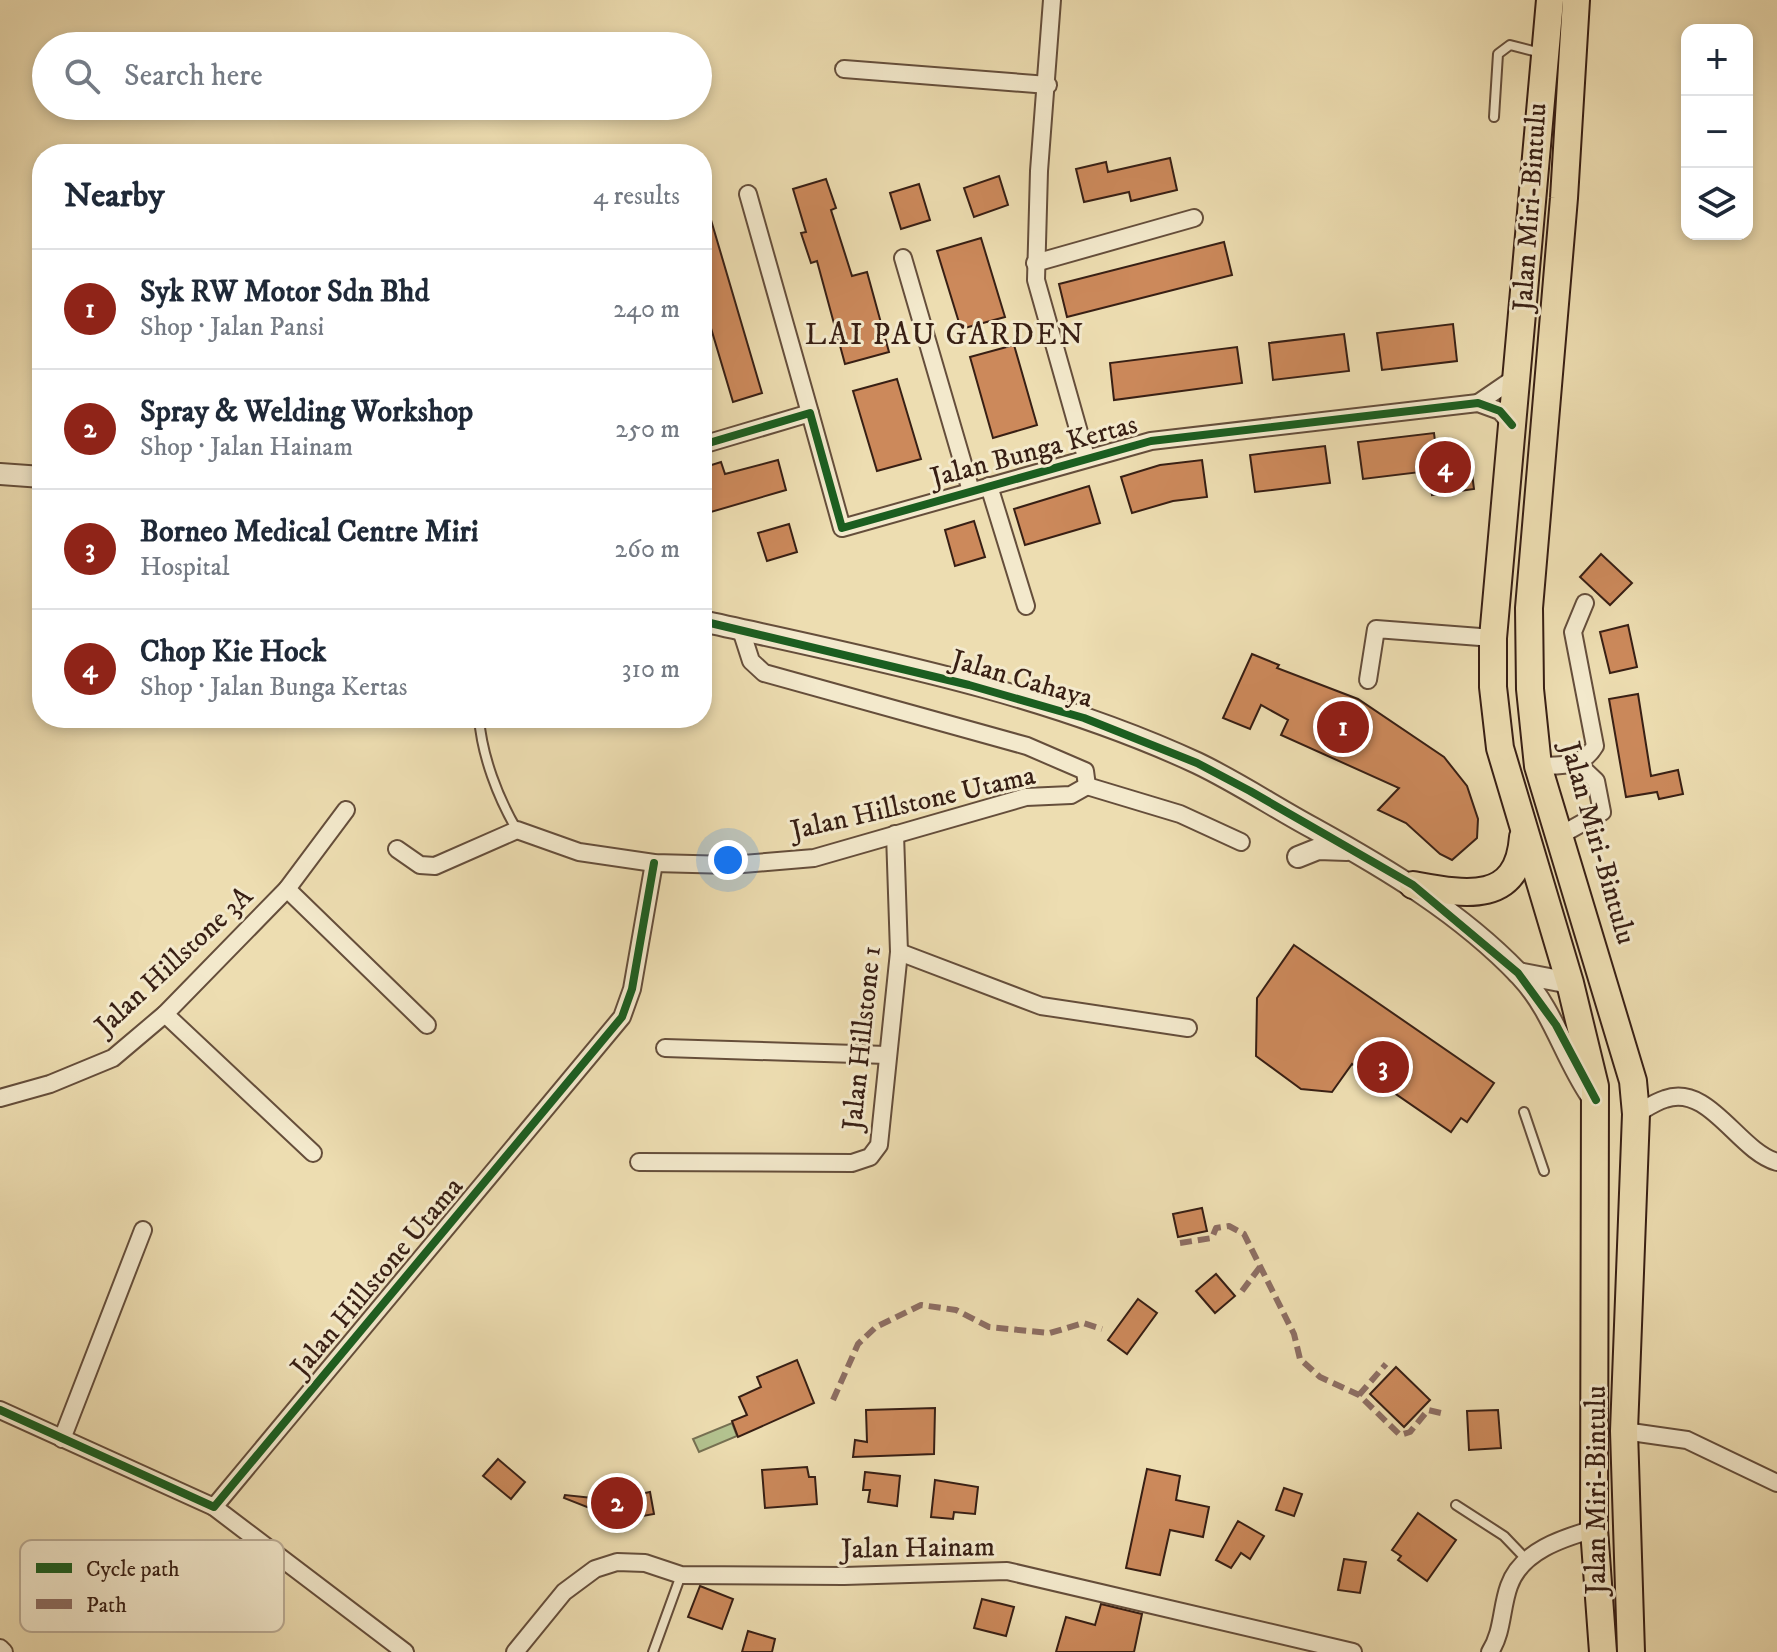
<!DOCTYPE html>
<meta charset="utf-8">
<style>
:root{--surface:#fff;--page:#f6f6f7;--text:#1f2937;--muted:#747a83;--line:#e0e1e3;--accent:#8f2418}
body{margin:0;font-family:"IM FELL DW Pica",serif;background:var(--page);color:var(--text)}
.controls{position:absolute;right:24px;top:24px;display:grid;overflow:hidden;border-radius:16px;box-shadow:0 4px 12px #0003}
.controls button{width:72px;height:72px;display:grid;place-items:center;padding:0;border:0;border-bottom:2px solid var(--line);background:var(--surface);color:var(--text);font:40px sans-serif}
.you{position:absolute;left:728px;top:860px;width:28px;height:28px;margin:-20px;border:6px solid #fff;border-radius:50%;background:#1a73e8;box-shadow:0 0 0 12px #1a73e833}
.badge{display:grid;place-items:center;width:52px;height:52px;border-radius:50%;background:var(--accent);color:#fff;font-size:26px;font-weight:700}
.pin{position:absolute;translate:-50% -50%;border:4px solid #fff;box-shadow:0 2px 8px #0006}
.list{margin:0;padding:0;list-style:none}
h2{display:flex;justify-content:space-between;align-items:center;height:104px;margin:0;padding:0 32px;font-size:34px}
h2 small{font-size:26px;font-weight:400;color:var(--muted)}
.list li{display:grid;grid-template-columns:52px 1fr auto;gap:24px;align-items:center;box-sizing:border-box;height:120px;padding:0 32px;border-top:2px solid var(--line)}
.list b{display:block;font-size:30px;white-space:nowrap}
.list p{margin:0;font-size:26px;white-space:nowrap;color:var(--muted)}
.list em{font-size:26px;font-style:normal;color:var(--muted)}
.icon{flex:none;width:44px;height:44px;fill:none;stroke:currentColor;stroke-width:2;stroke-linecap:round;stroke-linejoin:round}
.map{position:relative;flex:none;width:1777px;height:1652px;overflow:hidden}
.search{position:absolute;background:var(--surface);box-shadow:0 4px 12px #0003;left:32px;top:32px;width:680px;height:88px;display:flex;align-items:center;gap:20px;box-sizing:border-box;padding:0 28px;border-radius:44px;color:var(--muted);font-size:30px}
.panel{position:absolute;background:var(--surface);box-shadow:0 4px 12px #0003;left:32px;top:144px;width:680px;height:584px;border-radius:32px}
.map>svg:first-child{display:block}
</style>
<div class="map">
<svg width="1777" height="1652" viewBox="0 0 1777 1652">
<rect width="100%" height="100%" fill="#edddb1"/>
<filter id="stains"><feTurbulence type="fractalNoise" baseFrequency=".0025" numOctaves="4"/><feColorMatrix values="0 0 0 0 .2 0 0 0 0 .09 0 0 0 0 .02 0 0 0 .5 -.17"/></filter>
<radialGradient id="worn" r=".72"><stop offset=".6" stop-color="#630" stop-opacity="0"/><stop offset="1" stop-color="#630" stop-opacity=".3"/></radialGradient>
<path fill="#b3c28f" stroke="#767052" stroke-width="2" d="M 732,1423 L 737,1436 L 699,1452 L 693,1439 Z"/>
<g fill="#cc895b" stroke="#381f14" stroke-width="2">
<path d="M 1170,158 L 1177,190 L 1131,201 L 1129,192 L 1084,202 L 1076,169 L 1106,162 L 1108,172 Z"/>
<path d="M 999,176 L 1008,205 L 974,217 L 964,188 Z"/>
<path d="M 826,179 L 836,208 L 831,210 L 852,276 L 867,272 L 889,352 L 845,364 L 817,261 L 811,263 L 801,233 L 806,232 L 793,189 Z"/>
<path d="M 919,184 L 930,220 L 901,229 L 890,193 Z"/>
<path d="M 706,203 L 762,393 L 733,402 L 702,298 L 702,204 Z"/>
<path d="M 981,238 L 1005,317 L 961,329 L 937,251 Z"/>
<path d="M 1224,242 L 1232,275 L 1067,317 L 1059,284 Z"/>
<path d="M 1453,324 L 1457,361 L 1382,370 L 1377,333 Z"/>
<path d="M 1344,334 L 1349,371 L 1273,380 L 1269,343 Z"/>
<path d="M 1014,345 L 1037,425 L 993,438 L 970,357 Z"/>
<path d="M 1237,347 L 1242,383 L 1114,400 L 1110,363 Z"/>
<path d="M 897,379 L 921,459 L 877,471 L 853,391 Z"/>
<path d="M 1434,433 L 1435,441 L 1448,439 L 1452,468 L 1471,466 L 1474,489 L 1432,495 L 1428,471 L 1363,479 L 1358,442 Z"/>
<path d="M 1325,446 L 1330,483 L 1255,492 L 1250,455 Z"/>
<path d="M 778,460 L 786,490 L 704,514 L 702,468 L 721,462 L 725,474 Z"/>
<path d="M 1202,460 L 1207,497 L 1173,501 L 1132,513 L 1121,477 L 1160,465 Z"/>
<path d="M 1089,486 L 1100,523 L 1025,545 L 1014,509 Z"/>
<path d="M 974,521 L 985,557 L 955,566 L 945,530 Z"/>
<path d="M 789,524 L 797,552 L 767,561 L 758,533 Z"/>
<path d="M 1601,554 L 1632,583 L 1610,605 L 1580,577 Z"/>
<path d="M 1628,625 L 1637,667 L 1610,673 L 1600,632 Z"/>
<path d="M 1252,654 L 1279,665 L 1277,668 L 1358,699 L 1444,757 L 1467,786 L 1478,819 L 1477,838 L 1452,860 L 1440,854 L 1406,823 L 1378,810 L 1399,788 L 1281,735 L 1288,720 L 1261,705 L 1250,729 L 1223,718 Z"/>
<path d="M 1638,694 L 1651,776 L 1678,770 L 1683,794 L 1659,799 L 1657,792 L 1626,797 L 1609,699 Z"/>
<path d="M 1294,945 L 1494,1083 L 1467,1122 L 1461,1118 L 1451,1132 L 1352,1064 L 1332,1092 L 1301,1089 L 1256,1056 L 1257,998 Z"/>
<path d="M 1202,1208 L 1207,1231 L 1178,1237 L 1173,1214 Z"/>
<path d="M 1216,1274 L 1235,1296 L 1215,1313 L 1196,1291 Z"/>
<path d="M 1138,1299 L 1157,1313 L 1127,1354 L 1108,1340 Z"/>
<path d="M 797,1360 L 814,1403 L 738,1437 L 732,1421 L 747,1415 L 739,1397 L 761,1387 L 757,1377 Z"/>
<path d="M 1396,1367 L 1430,1400 L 1404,1427 L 1370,1394 Z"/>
<path d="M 935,1408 L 934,1454 L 853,1457 L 855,1440 L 867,1442 L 866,1410 Z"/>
<path d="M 1498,1410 L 1501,1448 L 1469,1450 L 1467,1411 Z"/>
<path d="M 498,1459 L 525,1482 L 511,1499 L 483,1476 Z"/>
<path d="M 807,1467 L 809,1477 L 815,1477 L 817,1504 L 765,1508 L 762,1470 Z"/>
<path d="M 1147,1469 L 1180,1476 L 1176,1500 L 1209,1507 L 1203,1537 L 1170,1530 L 1160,1575 L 1126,1568 Z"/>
<path d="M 865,1472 L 900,1476 L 897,1506 L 868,1502 L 870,1490 L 863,1490 Z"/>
<path d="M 935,1480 L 978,1487 L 975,1514 L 954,1512 L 953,1519 L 931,1517 Z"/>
<path d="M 1284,1488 L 1302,1494 L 1294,1516 L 1276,1510 Z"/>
<path d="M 650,1492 L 654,1514 L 620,1520 L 564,1498 L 565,1495 L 612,1500 Z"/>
<path d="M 1418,1513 L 1456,1540 L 1427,1581 L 1398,1560 L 1401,1556 L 1392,1550 Z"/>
<path d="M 1238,1521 L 1264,1536 L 1250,1559 L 1241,1553 L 1231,1568 L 1216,1560 Z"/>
<path d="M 1344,1559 L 1366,1562 L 1360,1593 L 1338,1590 Z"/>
<path d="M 700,1586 L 733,1599 L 722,1629 L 688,1617 Z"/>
<path d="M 982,1599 L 1014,1607 L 1006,1636 L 974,1628 Z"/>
<path d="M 1101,1604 L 1142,1614 L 1134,1652 L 1056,1652 L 1066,1617 L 1095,1625 Z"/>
<path d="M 748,1631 L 775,1639 L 772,1652 L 742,1652 Z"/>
</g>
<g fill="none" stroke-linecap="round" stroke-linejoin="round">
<g stroke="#654e3b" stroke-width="12">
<g id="service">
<path d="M 1494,117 L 1498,54 L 1510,45 L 1541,53"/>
<path d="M 479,718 C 482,756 498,798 517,830"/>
<path d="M 1524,1112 L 1544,1171"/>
<path d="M 1456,1505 L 1504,1536 L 1527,1560"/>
<path d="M 653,1652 L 681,1575"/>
</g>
</g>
<g stroke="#654e3b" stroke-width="20">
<g id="minor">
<path d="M 1052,0 L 1039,171 L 1036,280 L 1086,457"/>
<path d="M 844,69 L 1048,85"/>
<path d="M 748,194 L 810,413"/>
<path d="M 903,258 L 971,491"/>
<path d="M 1035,263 L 1194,218"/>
<path d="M 1478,403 L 1516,377"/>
<path d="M 702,445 L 810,413 L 842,528 L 1151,441 L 1478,403 L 1500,411 L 1512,425"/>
<path d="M 989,486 L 1026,606"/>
<path d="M 741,630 L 751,661 L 764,673 L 1027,746 L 1085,771 L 1087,786"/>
<path d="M 1368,680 L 1376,629 L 1493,638"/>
<path d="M 1538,766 C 1562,765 1582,768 1595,746 L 1573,632 L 1585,603"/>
<path d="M 1087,786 L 1180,814 L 1241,842"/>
<path d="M 1559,836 L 1602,812 L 1596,781 L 1578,764"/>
<path d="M 397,849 L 420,865 L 435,866 L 517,830 L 579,852 L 654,863 L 731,865 L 814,858 L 1026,797 L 1071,795 L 1087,786"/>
<path d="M 287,889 L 427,1025"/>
<path d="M 899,952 L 1041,1006 L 1188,1028"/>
<path d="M 165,1014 L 313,1153"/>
<path d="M 665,1048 L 887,1055"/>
<path d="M 0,1098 L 50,1084 L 113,1058 L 165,1014 L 287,889 L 346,810"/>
<path d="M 1636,1114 C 1645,1109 1655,1102 1665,1099 C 1709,1083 1738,1151 1777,1162"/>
<path d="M 639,1162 L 852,1163 L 870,1157 L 879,1145 L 899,952 L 895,834"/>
<path d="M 0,1410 L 214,1507 L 622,1017 L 632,989 L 654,863"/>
<path d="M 1624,1431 L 1687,1440 L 1777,1483"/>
<path d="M 62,1439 L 143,1230"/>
<path d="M 214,1507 L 405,1652"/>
<path d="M 0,1648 L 4,1652"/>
<path d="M 515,1652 L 564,1592 L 595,1569 L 617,1562 L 645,1563 L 681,1575 L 844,1576 L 1007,1571 L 1353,1652"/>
<path d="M 1490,1652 C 1503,1632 1501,1608 1509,1586 C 1521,1551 1563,1538 1594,1529"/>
</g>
</g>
<g stroke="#654e3b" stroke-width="24">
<g id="tertiary">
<path d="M 0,474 L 42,477"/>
<path d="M 702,621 C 868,658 1042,691 1197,763 C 1237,782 1274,807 1313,828 C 1387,869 1461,913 1520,975 C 1553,1010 1564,1055 1590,1094"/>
<path d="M 1298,857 L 1318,849 L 1347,850"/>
<path d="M 1518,973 L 1570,983"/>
</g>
</g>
<g stroke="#381f14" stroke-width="30">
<g id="trunk">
<path d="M 1550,0 L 1493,638 L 1493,687 L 1500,748 L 1570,983 L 1595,1086 L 1594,1529 L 1603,1652"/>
<path d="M 1576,0 L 1564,198 L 1529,608 L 1530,689 L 1538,766 L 1633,1081 L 1636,1114 L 1624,1431 L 1631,1652"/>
<path d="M 1413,885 C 1463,894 1518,906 1523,837"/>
</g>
</g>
<use href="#service" stroke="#f3e9cc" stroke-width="8"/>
<use href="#minor" stroke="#f3e9cc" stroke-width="16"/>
<use href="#tertiary" stroke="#f3e9cc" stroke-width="20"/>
<use href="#trunk" stroke="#edddb1" stroke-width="26"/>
<g stroke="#8d6e63" stroke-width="6" stroke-dasharray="12 6" stroke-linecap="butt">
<path d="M 1180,1243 L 1212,1238 L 1216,1228 L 1229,1226 L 1244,1234 L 1294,1334 L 1300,1359 L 1320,1377 L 1359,1395 L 1400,1435 L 1410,1432 L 1428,1410 L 1441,1413"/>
<path d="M 1242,1291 L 1260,1267"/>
<path d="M 1359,1395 L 1386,1364"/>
<path d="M 833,1400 L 858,1344 L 876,1327 L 921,1305 L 956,1310 L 989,1327 L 1050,1333 L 1083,1323 L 1102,1329"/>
</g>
<g stroke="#f3e9cc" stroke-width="13">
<g id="cycleway">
<path d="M 702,445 L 810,413 L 842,528 L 1151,441 L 1478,403 L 1500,411 L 1512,425"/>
<path d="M 702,621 L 969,685 L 1084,718 L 1197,763 L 1250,791 L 1413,885 L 1518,973 L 1556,1025 L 1596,1100"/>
<path d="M 0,1410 L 214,1507 L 622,1017 L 632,989 L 654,863"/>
</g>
</g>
<use href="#cycleway" stroke="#1b5e20" stroke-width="8"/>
</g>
<g text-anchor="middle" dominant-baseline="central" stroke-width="6" stroke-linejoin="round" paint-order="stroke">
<g font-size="28" fill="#381f14" stroke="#f3e9cc">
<text transform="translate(1530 207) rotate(-86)">Jalan Miri-Bintulu</text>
<text transform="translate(1034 451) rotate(-15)">Jalan Bunga Kertas</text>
<text transform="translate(1022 679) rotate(16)">Jalan Cahaya</text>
<text transform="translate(913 803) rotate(-13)">Jalan Hillstone Utama</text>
<text transform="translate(1598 843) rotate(74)">Jalan Miri-Bintulu</text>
<text transform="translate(174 961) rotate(-43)">Jalan Hillstone 3A</text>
<text transform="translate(862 1038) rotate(-84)">Jalan Hillstone 1</text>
<text transform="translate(377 1277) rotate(-50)">Jalan Hillstone Utama</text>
<text transform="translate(1596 1490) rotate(-90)">Jalan Miri-Bintulu</text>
<text transform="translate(918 1548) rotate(-1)">Jalan Hainam</text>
</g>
<g font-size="30" letter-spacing="2" fill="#381f14" stroke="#f3e9cc">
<text x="945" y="335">LAI PAU GARDEN</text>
</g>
</g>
<rect x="20" y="1540" width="264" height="92" rx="12" fill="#f3e9cc" stroke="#bbac95" stroke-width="2"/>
<rect x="36" y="1563" width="36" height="10" fill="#1b5e20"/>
<rect x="36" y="1599" width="36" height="10" fill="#8d6e63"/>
<g font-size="22" fill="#381f14">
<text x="86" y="1576">Cycle path</text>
<text x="86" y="1612">Path</text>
</g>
<rect width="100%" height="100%" filter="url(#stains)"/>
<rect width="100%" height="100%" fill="url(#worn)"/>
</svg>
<div class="controls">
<button>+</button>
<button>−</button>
<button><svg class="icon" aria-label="layers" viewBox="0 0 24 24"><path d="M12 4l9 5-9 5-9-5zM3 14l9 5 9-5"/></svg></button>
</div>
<div class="you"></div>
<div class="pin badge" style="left:1343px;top:727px">1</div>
<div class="pin badge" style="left:617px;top:1503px">2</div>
<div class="pin badge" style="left:1383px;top:1067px">3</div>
<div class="pin badge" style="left:1445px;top:467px">4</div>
<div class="search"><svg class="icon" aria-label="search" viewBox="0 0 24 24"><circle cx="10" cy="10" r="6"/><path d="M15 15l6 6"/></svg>Search here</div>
<section class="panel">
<h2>Nearby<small>4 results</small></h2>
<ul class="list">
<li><span class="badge">1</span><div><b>Syk RW Motor Sdn Bhd</b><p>Shop · Jalan Pansi</p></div><em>240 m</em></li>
<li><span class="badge">2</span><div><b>Spray &amp; Welding Workshop</b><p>Shop · Jalan Hainam</p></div><em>250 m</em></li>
<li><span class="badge">3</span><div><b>Borneo Medical Centre Miri</b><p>Hospital</p></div><em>260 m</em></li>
<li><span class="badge">4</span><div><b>Chop Kie Hock</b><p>Shop · Jalan Bunga Kertas</p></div><em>310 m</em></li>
</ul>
</section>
</div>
